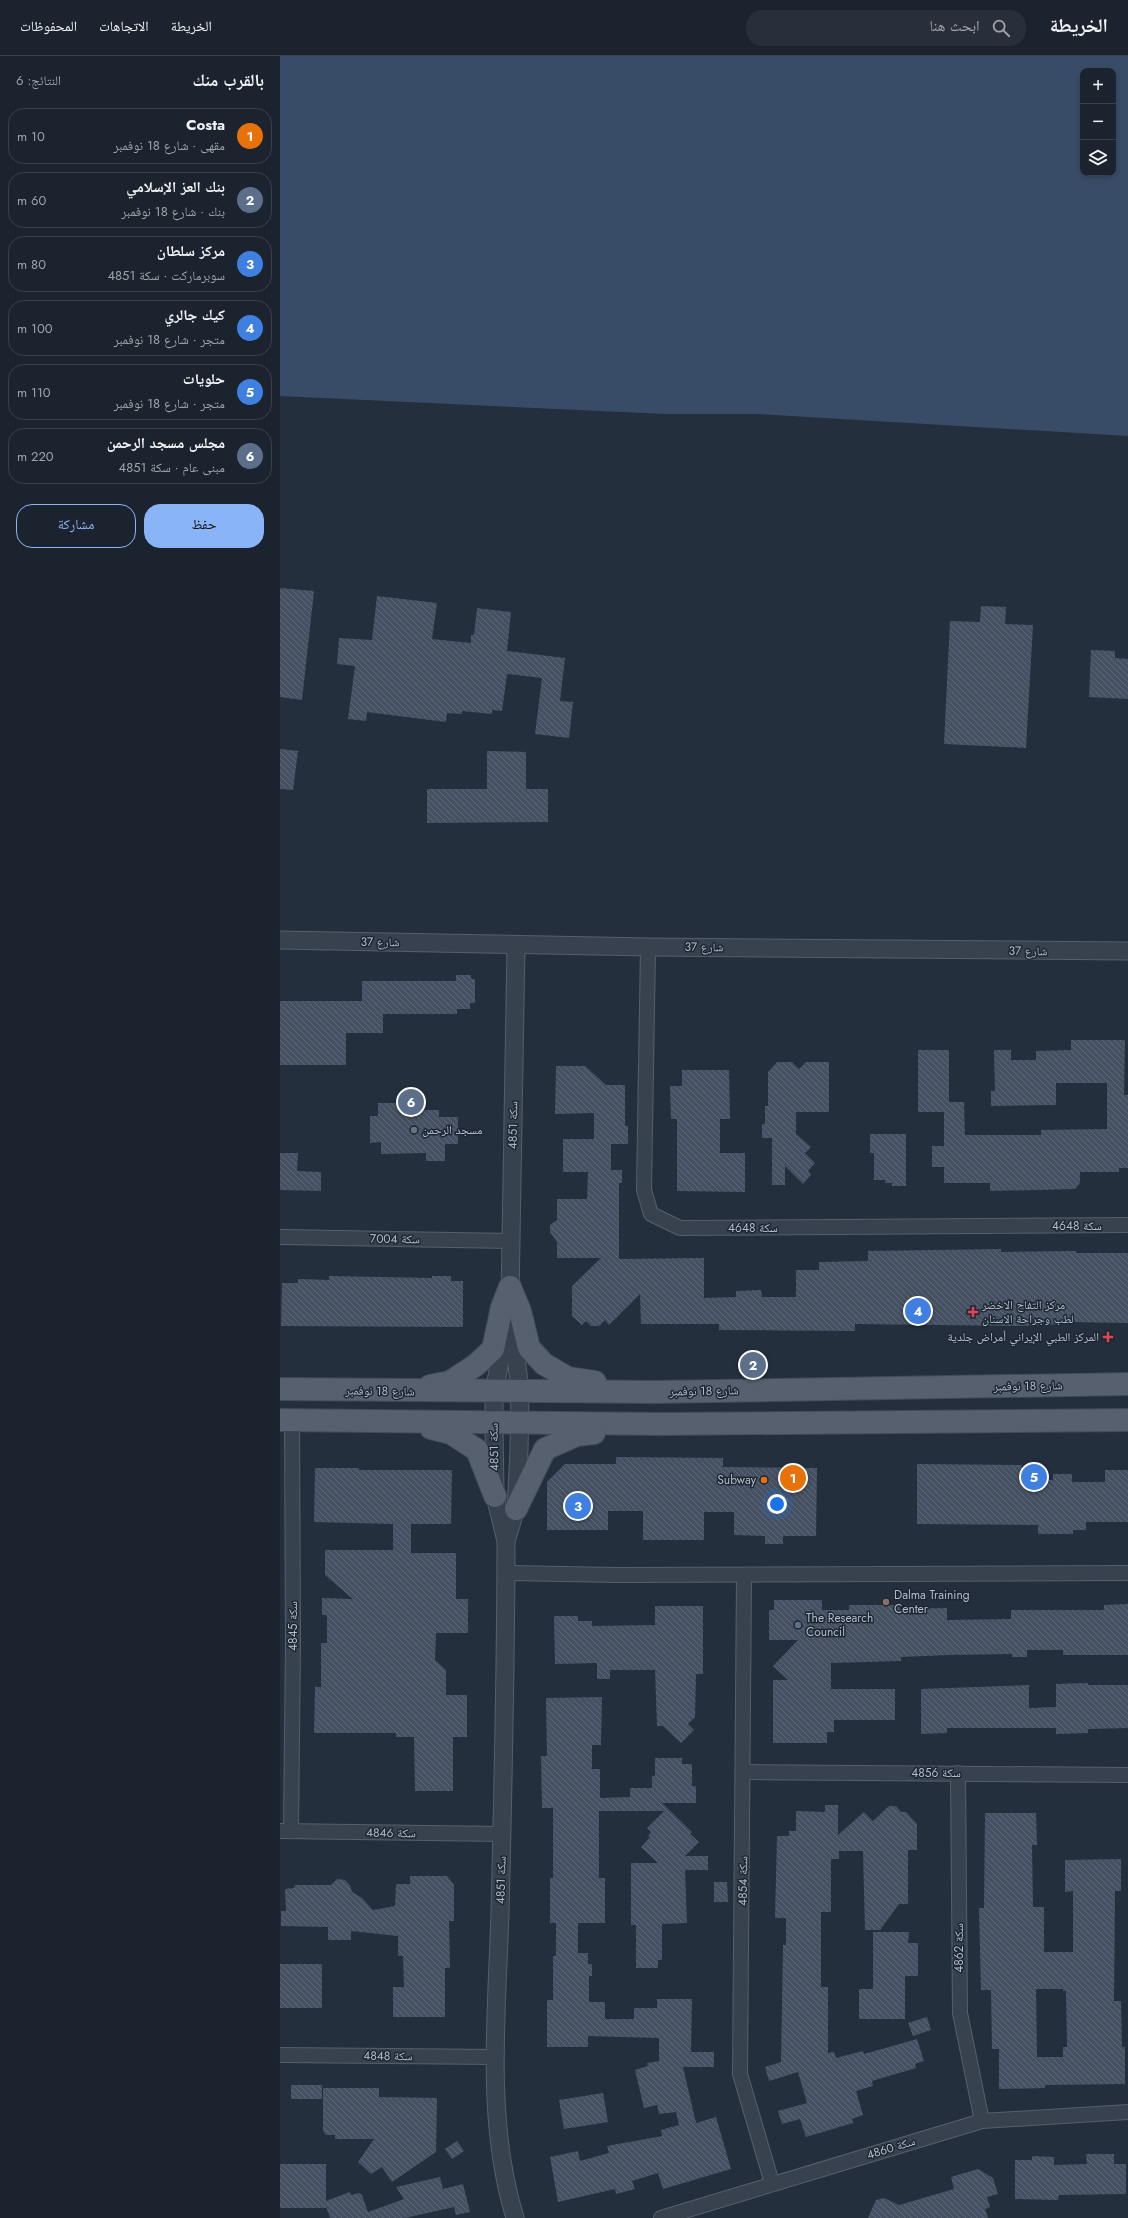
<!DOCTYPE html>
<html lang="ar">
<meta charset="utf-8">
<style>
:root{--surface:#1b232e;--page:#282f3a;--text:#f1f3f6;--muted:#a0a4aa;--line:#39404a;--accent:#8ab4f8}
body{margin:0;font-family:Jost,"Noto Naskh Arabic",sans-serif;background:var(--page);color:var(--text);direction:rtl}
.controls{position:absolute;right:12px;top:12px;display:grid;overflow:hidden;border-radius:8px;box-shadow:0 2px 6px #0003}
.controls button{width:36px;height:36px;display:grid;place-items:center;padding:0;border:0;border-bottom:1px solid var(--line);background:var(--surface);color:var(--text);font:20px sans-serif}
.you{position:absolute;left:497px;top:1448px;width:14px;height:14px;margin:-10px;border:3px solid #fff;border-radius:50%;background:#1a73e8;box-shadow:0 0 0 6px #1a73e833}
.badge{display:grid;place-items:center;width:26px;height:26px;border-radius:50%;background:var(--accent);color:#fff;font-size:13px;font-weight:700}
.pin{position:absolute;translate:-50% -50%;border:2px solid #fff;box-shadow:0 1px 4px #0006}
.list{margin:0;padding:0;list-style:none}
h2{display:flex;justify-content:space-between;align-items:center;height:52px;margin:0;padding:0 16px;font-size:17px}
h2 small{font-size:13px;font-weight:400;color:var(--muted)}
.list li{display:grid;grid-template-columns:26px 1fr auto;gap:12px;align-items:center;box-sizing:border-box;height:56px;margin:0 8px 8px;padding:0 8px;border:1px solid var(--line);border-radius:16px}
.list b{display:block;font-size:15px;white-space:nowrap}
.list p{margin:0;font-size:13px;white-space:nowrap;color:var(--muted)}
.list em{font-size:13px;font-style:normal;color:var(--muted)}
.actions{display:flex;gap:8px;padding:12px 16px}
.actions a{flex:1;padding:9px 0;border:1px solid var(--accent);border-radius:16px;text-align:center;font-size:14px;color:var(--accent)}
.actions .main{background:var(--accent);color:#111}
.icon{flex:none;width:22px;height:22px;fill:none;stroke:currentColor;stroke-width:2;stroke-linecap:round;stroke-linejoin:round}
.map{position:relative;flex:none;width:848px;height:2162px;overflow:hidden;direction:ltr}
header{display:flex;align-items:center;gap:24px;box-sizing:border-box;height:56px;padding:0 20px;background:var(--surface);border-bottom:1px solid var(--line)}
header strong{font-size:19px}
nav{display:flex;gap:22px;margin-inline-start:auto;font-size:14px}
.search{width:280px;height:36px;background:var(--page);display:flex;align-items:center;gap:10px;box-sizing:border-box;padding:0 14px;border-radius:16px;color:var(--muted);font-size:15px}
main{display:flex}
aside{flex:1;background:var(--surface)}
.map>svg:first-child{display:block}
</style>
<header>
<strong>الخريطة</strong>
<div class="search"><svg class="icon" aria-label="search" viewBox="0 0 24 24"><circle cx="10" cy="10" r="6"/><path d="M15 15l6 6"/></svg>ابحث هنا</div>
<nav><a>الخريطة</a><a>الاتجاهات</a><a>المحفوظات</a></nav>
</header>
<main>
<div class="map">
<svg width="848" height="2162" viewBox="0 0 848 2162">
<defs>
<pattern id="building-back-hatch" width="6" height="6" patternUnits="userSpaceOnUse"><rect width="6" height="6" fill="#455162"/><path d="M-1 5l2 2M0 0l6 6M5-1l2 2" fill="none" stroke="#5d6877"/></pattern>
</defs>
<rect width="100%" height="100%" fill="#242f3e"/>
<path fill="#394c67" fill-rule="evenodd" d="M 0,0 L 848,0 L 848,380 L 479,358 L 386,358 L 0,340 ZM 803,15 L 833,15 L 833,117 L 803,117 Z"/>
<g fill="url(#building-back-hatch)" fill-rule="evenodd">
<path d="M 0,532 L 34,535 L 22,644 L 0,641 Z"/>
<path d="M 97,540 L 157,547 L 152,583 L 191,587 L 191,579 L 194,579 L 197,552 L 231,556 L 227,595 L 285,602 L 280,645 L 293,646 L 289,682 L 255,678 L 262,622 L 227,618 L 222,655 L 212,654 L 212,658 L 182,655 L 182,658 L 167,657 L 166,666 L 87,656 L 86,665 L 68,663 L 75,610 L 57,608 L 59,582 L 92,584 Z"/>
<path d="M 701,550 L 726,551 L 725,568 L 753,569 L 746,692 L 664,688 L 670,565 L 700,566 Z"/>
<path d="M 811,594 L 835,595 L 835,602 L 848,603 L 848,643 L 809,641 Z"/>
<path d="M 0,693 L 18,695 L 13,734 L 0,733 Z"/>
<path d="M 207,695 L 246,696 L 246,733 L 268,733 L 268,766 L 147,767 L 147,733 L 207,733 Z"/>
<path d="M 176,919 L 191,919 L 191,923 L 195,923 L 195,947 L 190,947 L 190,953 L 177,953 L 177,958 L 103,958 L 103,977 L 66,977 L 66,1009 L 0,1009 L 0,945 L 82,945 L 82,925 L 176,925 Z"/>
<path d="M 791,984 L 845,984 L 844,1039 L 848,1039 L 848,1112 L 839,1112 L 839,1116 L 800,1116 L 800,1127 L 795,1133 L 710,1135 L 710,1127 L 664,1127 L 664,1111 L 652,1111 L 652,1090 L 664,1090 L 664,1056 L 638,1056 L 638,994 L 669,994 L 669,1046 L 684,1046 L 685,1079 L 761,1079 L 761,1074 L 827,1073 L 827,1027 L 776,1027 L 776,1049 L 711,1050 L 711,1035 L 715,1035 L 714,994 L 731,994 L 731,1004 L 756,1004 L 756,995 L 791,994 Z"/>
<path d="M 497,1006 L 512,1006 L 519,1013 L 526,1006 L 549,1006 L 549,1056 L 516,1056 L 516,1078 L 531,1091 L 525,1097 L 535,1107 L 528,1115 L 531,1119 L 523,1128 L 505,1110 L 505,1129 L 492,1129 L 492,1082 L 482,1082 L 482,1068 L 485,1068 L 485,1050 L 488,1050 L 488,1016 Z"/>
<path d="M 276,1010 L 305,1010 L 326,1029 L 345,1029 L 345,1070 L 348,1070 L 348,1088 L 331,1088 L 331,1114 L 342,1114 L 342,1127 L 339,1127 L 339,1203 L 424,1202 L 424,1242 L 456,1241 L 456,1235 L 481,1234 L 482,1241 L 516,1241 L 516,1214 L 539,1214 L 539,1206 L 588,1205 L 588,1195 L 721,1193 L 721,1196 L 796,1195 L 796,1197 L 848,1197 L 848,1267 L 789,1266 L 789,1268 L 736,1270 L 575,1268 L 575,1275 L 439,1274 L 439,1268 L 361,1268 L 360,1238 L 329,1269 L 325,1264 L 319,1270 L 311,1270 L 306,1265 L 302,1269 L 292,1260 L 292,1230 L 321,1202 L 277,1202 L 277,1186 L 270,1176 L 270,1169 L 277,1164 L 277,1143 L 307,1143 L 308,1116 L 283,1116 L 283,1083 L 314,1083 L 314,1057 L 275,1058 Z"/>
<path d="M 402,1014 L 449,1014 L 450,1063 L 440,1063 L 440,1097 L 465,1097 L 465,1136 L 397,1135 L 397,1063 L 391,1063 L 390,1030 L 402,1030 Z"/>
<path d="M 98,1047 L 139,1047 L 139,1054 L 159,1054 L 159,1061 L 178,1061 L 178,1088 L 165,1088 L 165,1105 L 146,1105 L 146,1097 L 101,1098 L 101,1086 L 90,1087 L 90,1060 L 98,1060 Z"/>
<path d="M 590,1078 L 626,1078 L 626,1130 L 612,1130 L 612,1127 L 605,1127 L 605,1124 L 594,1124 L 594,1097 L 590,1097 Z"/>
<path d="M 0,1097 L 18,1097 L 17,1115 L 41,1116 L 41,1135 L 0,1134 Z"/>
<path d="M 49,1220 L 152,1222 L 152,1220 L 171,1220 L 171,1225 L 183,1225 L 183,1271 L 1,1270 L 2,1227 L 18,1227 L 18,1223 L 49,1224 Z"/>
<path d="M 336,1401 L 443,1402 L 443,1411 L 537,1412 L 536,1480 L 503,1480 L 503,1488 L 485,1488 L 485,1480 L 454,1479 L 454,1456 L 424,1456 L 424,1484 L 363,1484 L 363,1455 L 328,1455 L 328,1474 L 267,1474 L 267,1426 L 285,1408 L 336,1408 Z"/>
<path d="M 637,1408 L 742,1409 L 742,1424 L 773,1424 L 773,1418 L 792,1418 L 792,1426 L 825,1426 L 825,1414 L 848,1414 L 848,1466 L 806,1466 L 806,1474 L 793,1474 L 793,1478 L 758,1478 L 758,1469 L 637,1468 Z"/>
<path d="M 35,1412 L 79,1412 L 79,1414 L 172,1414 L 171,1468 L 131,1468 L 131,1497 L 176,1497 L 176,1543 L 188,1543 L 188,1577 L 156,1577 L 155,1604 L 166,1614 L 166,1639 L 187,1639 L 187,1681 L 173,1681 L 173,1735 L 135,1735 L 134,1681 L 116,1681 L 116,1677 L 34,1677 L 35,1631 L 41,1631 L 41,1587 L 47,1587 L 47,1559 L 42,1559 L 42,1542 L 73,1543 L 45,1519 L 45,1494 L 113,1494 L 113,1468 L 34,1466 Z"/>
<path d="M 494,1544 L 542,1544 L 542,1554 L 569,1554 L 569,1549 L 620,1549 L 620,1553 L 667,1552 L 667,1564 L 731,1563 L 731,1554 L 824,1554 L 824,1549 L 848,1548 L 848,1599 L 783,1599 L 783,1594 L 747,1594 L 747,1601 L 732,1601 L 732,1598 L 668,1599 L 621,1601 L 621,1605 L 551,1607 L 551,1633 L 615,1633 L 615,1664 L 554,1664 L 554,1676 L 547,1676 L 547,1687 L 493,1687 L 493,1624 L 508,1624 L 493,1610 L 518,1584 L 489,1584 L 489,1554 L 494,1554 Z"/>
<path d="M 375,1550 L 423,1550 L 423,1618 L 416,1618 L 415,1661 L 408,1668 L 414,1674 L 401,1687 L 383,1670 L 377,1670 L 375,1614 L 330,1614 L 330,1623 L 317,1623 L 317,1607 L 275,1608 L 274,1560 L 298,1560 L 298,1565 L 312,1565 L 312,1570 L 375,1569 Z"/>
<path d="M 808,1627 L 808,1629 L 848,1629 L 848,1672 L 808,1673 L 808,1677 L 776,1678 L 776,1672 L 667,1672 L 667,1677 L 641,1678 L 641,1633 L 749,1629 L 749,1652 L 776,1651 L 776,1628 Z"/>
<path d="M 322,1641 L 321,1689 L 312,1689 L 312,1713 L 320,1713 L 320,1742 L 350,1741 L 350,1732 L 372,1732 L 372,1720 L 375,1720 L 375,1702 L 402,1702 L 402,1708 L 412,1708 L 412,1730 L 416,1730 L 416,1747 L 382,1747 L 412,1776 L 410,1778 L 419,1786 L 405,1800 L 428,1800 L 428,1814 L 405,1814 L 407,1867 L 382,1868 L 382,1904 L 378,1904 L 378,1912 L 356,1912 L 356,1869 L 351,1869 L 351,1807 L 378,1807 L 361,1791 L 370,1781 L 368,1780 L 371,1776 L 367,1772 L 384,1755 L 319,1755 L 319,1822 L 325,1822 L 325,1867 L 298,1867 L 298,1897 L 308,1897 L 308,1908 L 312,1908 L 312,1920 L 309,1920 L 309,1946 L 325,1946 L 325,1963 L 354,1963 L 354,1952 L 377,1952 L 377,1943 L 412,1943 L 411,1996 L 434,1996 L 434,2011 L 403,2011 L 416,2067 L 436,2061 L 451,2113 L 383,2133 L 378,2117 L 352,2125 L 355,2133 L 336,2138 L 335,2133 L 278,2146 L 270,2101 L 298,2095 L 300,2105 L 329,2097 L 327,2090 L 382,2080 L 381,2074 L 399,2069 L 396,2056 L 379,2058 L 377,2049 L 364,2052 L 355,2014 L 368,2010 L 367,2007 L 379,2005 L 379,1982 L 308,1980 L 308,1991 L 267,1991 L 267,1944 L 273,1944 L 273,1900 L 276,1900 L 276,1867 L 270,1867 L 270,1822 L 273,1822 L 273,1752 L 262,1752 L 261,1700 L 267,1700 L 266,1642 Z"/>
<path d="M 545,1749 L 558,1749 L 558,1779 L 584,1756 L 593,1765 L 609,1750 L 616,1750 L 621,1756 L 626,1756 L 637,1768 L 637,1794 L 628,1794 L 628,1848 L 619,1848 L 600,1874 L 585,1874 L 583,1795 L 559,1795 L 559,1803 L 551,1803 L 551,1856 L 541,1856 L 541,1931 L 548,1931 L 548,1997 L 554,1996 L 556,2002 L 583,1995 L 584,1998 L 637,1983 L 644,2005 L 635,2008 L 636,2012 L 592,2025 L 593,2030 L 576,2035 L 583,2059 L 572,2063 L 573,2067 L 526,2081 L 520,2063 L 502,2068 L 498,2055 L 527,2047 L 518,2016 L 489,2025 L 485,2011 L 501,2006 L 503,1889 L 506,1889 L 506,1862 L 495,1862 L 497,1780 L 509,1780 L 509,1775 L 516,1775 L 516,1755 L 545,1756 Z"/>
<path d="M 705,1757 L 756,1757 L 757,1789 L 752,1789 L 753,1851 L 764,1851 L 764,1896 L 793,1896 L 793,1835 L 785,1836 L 785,1804 L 841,1803 L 841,1835 L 835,1835 L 834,1945 L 841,1945 L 842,1991 L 845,1991 L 845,2028 L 765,2029 L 765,2032 L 719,2033 L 719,1993 L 712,1993 L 711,1934 L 701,1934 L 699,1852 L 704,1852 ZM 756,1933 L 783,1933 L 783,1935 L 786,1935 L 787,1991 L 783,1991 L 783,2001 L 757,2001 Z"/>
<path d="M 130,1820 L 167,1820 L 174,1829 L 174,1865 L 169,1865 L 170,1912 L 165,1912 L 165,1961 L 113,1961 L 113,1931 L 124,1931 L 123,1900 L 118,1900 L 118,1880 L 71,1875 L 71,1884 L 48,1884 L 48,1871 L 1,1870 L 1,1855 L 6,1855 L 5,1833 L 14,1832 L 15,1829 L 51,1829 L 57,1823 L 65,1824 L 70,1829 L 72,1836 L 82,1842 L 93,1854 L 115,1850 L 116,1828 L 130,1828 Z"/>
<path d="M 434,1826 L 447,1826 L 448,1846 L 434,1846 Z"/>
<path d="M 593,1876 L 629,1876 L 628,1887 L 638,1887 L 638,1920 L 625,1920 L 625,1963 L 579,1963 L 579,1933 L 593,1933 Z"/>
<rect x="0" y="1908" width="42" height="44"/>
<path d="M 647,1961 L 651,1974 L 633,1980 L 628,1967 Z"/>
<rect x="11" y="2029" width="31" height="14"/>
<path d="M 43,2032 L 99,2032 L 99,2041 L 157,2042 L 156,2096 L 112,2126 L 102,2111 L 91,2118 L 78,2106 L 94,2083 L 55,2083 L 55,2079 L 46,2079 L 43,2075 Z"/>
<path d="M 323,2037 L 328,2066 L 284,2073 L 279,2044 Z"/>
<path d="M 177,2085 L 184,2095 L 172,2103 L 165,2093 Z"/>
<path d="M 806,2098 L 834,2098 L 834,2108 L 846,2108 L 846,2138 L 779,2139 L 778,2144 L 735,2143 L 735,2104 L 752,2104 L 752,2100 L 774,2101 L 774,2109 L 807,2108 Z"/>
<path d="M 0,2108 L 46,2108 L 46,2145 L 70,2136 L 71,2139 L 79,2137 L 82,2139 L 88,2156 L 124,2143 L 116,2131 L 160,2121 L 163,2133 L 183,2128 L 190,2156 L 176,2159 L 174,2151 L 125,2162 L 50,2162 L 46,2150 L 46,2152 L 0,2152 Z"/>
<path d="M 698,2113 L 713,2122 L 718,2138 L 707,2141 L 710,2151 L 705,2153 L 708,2162 L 588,2162 L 596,2144 L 604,2142 L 619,2149 L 674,2133 L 671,2121 Z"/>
</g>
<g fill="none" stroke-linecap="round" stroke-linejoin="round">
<g stroke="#565f6c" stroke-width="16">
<g id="minor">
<path d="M 368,891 L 364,1134 L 371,1158 L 400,1172 L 848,1169"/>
<path d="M 0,1181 L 231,1185"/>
<path d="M 226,1517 L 338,1519 L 848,1517"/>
<path d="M 464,1519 L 460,2018 L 492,2127"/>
<path d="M 464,1716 L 848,1719"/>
<path d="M 678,1717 L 680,1957 L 702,2065"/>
<path d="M 0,1775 L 222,1778"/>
<path d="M 11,1775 L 13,1586 L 12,1365"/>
<path d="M 0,1999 L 216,2001"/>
<path d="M 381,2162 L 702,2065 L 848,2056"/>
</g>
</g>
<g stroke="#565f6c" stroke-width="19">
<g id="tertiary">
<path d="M 0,884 L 368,891 L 848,895"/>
<path d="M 230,1242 L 236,889"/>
<path d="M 225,1278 L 214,1336 L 214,1367 L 215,1440 L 226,1485 C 226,1609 223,1733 220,1857 C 217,1957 205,2064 235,2162"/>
<path d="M 226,1485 L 236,1453 L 239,1394 L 240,1335 L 232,1267"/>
</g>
</g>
<g stroke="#414a57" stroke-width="24">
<g id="primary">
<path d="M 230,1231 L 240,1255 L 249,1292 L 264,1308 L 288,1322 L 315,1326"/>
<path d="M 150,1330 L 170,1326 L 196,1309 L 213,1293 L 222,1251 L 230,1231"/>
<path d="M 0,1333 L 374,1336 L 848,1328"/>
<path d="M 0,1364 L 382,1368 L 848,1364"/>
<path d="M 151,1372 L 171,1377 L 197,1394 L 215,1440"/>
<path d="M 236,1453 L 265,1393 L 297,1379 L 314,1377"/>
</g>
</g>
<use href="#minor" stroke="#38414e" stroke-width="14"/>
<use href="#tertiary" stroke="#38414e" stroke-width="17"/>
<use href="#primary" stroke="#56606e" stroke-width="22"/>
</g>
<circle fill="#6b7280" stroke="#1d2633" stroke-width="1.5" cx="134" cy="1074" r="4"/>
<g fill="#e0444e" stroke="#1d2633" stroke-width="1.5">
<path d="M691 1250h4v4h4v4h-4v4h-4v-4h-4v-4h4z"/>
<path d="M826 1275h4v4h4v4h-4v4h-4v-4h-4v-4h4z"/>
</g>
<circle fill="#e8710a" stroke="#1d2633" stroke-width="1.5" cx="484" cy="1424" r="4"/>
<circle fill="#8d6e63" stroke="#1d2633" stroke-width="1.5" cx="606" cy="1546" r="4"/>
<circle fill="#5c6f8a" stroke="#1d2633" stroke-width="1.5" cx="518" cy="1569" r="4"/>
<g text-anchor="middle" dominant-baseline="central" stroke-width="3" stroke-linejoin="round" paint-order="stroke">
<g font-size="12" fill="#b4bcc9" stroke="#1d2633">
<text transform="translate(100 886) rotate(1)">شارع 37</text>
<text transform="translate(424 891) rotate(1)">شارع 37</text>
<text transform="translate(748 895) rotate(1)">شارع 37</text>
<text transform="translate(233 1069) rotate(-89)">سكة 4851</text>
<text x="797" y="1170">سكة 4648</text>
<text x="473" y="1172">سكة 4648</text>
<text transform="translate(115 1183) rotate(1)">سكة 7004</text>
<text transform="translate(748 1330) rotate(-1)">شارع 18 نوفمبر</text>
<text transform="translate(100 1335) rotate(1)">شارع 18 نوفمبر</text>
<text transform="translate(424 1335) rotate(-1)">شارع 18 نوفمبر</text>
<text transform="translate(214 1391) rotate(-91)">سكة 4851</text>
<text transform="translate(13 1570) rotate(-90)">سكة 4845</text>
<text x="656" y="1717">سكة 4856</text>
<text transform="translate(111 1777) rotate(1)">سكة 4846</text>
<text transform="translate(221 1824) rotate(-88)">سكة 4851</text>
<text transform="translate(463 1825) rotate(-89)">سكة 4854</text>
<text transform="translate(679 1892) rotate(-90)">سكة 4862</text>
<text transform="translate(108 2000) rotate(1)">سكة 4848</text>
<text transform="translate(611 2092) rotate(-17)">سكة 4860</text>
</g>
<g font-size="12" fill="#b4bcc9" stroke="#1d2633" text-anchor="start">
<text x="142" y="1074">مسجد الرحمن</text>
<text x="702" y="1249">مركز التفاح الاخضر<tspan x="702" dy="14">لطب وجراحة الاسنان</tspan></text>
<text x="819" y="1281" text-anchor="end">المركز الطبي الإيراني أمراض جلدية</text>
<text x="476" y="1424" text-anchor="end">Subway</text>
<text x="614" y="1539">Dalma Training<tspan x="614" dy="14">Center</tspan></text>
<text x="526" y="1562">The Research<tspan x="526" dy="14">Council</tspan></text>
</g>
</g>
</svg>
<div class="controls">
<button>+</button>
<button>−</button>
<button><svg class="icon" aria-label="layers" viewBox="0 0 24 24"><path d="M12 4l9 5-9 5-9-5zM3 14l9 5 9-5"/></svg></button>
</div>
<div class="you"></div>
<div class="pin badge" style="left:513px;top:1422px;background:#e8710a">1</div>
<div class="pin badge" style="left:473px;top:1309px;background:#5c6f8a">2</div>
<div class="pin badge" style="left:298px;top:1450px;background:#3f7fe0">3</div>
<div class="pin badge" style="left:638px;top:1255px;background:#3f7fe0">4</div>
<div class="pin badge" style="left:754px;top:1421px;background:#3f7fe0">5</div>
<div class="pin badge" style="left:131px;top:1046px;background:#5c6f8a">6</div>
</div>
<aside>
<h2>بالقرب منك<small>النتائج: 6</small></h2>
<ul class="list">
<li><span class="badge" style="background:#e8710a">1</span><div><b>Costa</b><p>مقهى · شارع 18 نوفمبر</p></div><em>10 m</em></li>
<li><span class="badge" style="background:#5c6f8a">2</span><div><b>بنك العز الإسلامي</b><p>بنك · شارع 18 نوفمبر</p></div><em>60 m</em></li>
<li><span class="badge" style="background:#3f7fe0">3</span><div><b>مركز سلطان</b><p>سوبرماركت · سكة 4851</p></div><em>80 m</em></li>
<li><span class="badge" style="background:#3f7fe0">4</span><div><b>كيك جالري</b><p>متجر · شارع 18 نوفمبر</p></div><em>100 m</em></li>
<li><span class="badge" style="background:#3f7fe0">5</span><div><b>حلويات</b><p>متجر · شارع 18 نوفمبر</p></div><em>110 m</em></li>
<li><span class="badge" style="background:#5c6f8a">6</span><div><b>مجلس مسجد الرحمن</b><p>مبنى عام · سكة 4851</p></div><em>220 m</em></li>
</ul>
<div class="actions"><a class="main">حفظ</a><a>مشاركة</a></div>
</aside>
</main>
